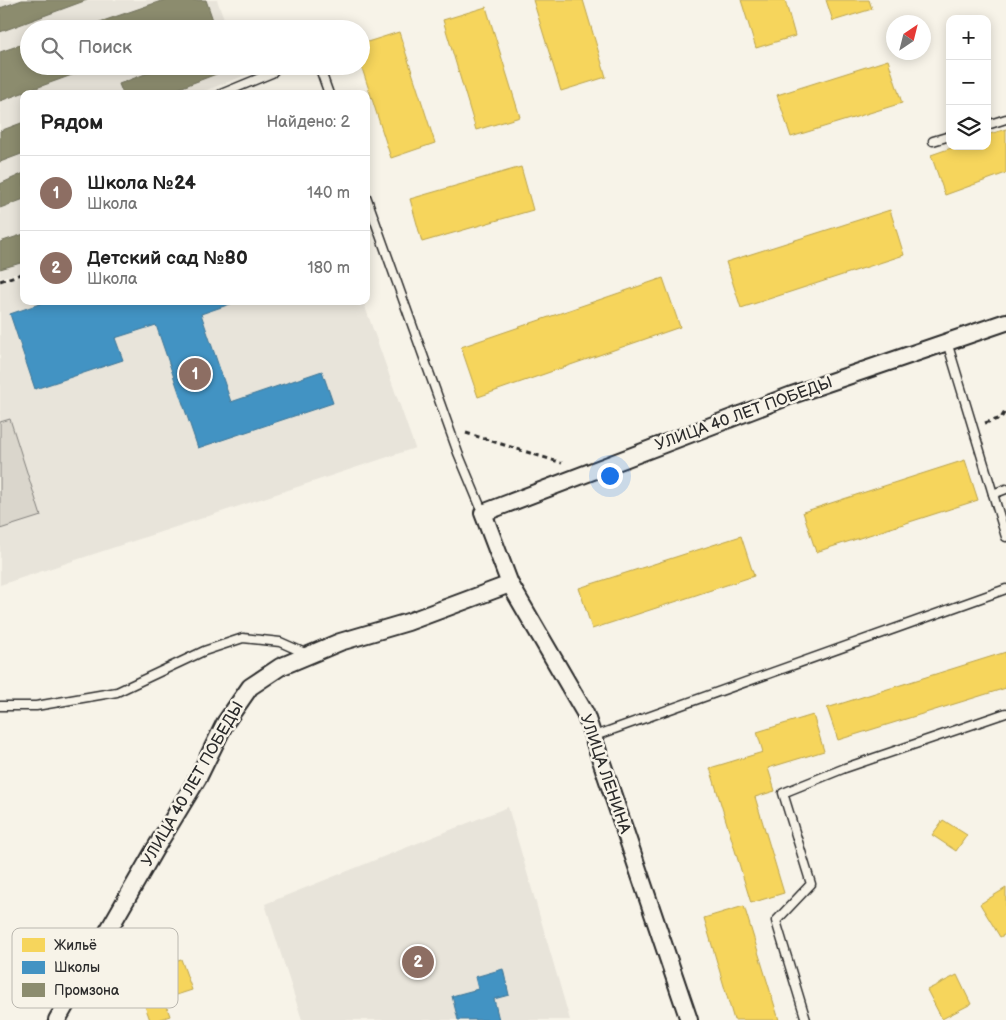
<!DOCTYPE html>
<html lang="ru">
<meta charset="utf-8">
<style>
:root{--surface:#fff;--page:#f2f2f2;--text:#222;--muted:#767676;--line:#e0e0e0;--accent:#0f766e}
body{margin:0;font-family:"Balsamiq Sans",sans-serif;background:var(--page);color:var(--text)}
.controls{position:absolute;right:15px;top:15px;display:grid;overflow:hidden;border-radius:10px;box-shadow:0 2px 12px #0003}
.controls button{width:45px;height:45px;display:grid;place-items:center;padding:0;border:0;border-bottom:1px solid var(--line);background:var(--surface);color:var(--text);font:25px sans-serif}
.compass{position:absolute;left:886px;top:15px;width:45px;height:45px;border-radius:50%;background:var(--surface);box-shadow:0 2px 12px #0003;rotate:35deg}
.you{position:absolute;left:609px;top:475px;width:18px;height:18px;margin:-12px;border:4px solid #fff;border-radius:50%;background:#1a73e8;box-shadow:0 0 0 8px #1a73e833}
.badge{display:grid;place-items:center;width:32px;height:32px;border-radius:50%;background:var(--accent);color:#fff;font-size:16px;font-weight:700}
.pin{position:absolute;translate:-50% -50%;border:2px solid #fff;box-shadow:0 1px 5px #0006}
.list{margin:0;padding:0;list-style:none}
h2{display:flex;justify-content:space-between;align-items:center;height:65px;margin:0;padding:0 20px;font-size:21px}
h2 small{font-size:16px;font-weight:400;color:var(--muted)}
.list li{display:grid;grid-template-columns:32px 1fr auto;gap:15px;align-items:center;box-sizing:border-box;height:75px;padding:0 20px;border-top:1px solid var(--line)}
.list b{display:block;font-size:19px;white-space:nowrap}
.list p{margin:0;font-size:16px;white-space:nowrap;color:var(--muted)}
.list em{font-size:16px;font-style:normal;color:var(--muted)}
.icon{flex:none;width:28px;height:28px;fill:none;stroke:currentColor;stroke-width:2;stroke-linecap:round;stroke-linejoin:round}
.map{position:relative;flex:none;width:1006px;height:1020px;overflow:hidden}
.search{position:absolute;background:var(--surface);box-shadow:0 2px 12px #0003;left:20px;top:20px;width:350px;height:55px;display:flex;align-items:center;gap:12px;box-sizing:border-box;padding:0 18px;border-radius:28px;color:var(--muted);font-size:19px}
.panel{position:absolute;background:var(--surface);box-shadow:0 2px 12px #0003;left:20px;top:90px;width:350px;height:215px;border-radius:10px}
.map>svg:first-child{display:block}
</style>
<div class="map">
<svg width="1006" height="1020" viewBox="0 0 1006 1020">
<rect width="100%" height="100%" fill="#f7f3e8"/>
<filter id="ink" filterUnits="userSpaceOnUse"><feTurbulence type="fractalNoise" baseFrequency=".02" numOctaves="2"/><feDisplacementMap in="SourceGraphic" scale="10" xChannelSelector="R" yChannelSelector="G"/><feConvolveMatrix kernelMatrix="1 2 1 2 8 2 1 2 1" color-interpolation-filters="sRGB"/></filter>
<g filter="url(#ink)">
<g fill="#e8e4da">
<path d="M 0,0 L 217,0 L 228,29 L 29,29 L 29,66 L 242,66 L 246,75 L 196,94 L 24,94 L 24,271 L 0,278 Z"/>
<path d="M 24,275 L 24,301 L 363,301 L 415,448 L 0,585 L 0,283 Z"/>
<path d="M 508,807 L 570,1020 L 302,1020 L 265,904 Z"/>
</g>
<path fill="#dad6cc" stroke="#82807c" d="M 10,419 L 41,516 L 0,529 L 0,422 Z"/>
<g fill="#f6d55c" stroke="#b9a24d">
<path d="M 533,0 L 583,0 L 606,77 L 561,91 Z"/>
<path d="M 741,0 L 785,0 L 795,36 L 756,48 Z"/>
<path d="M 826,0 L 869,0 L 872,9 L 833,21 Z"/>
<path d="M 486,7 L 520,117 L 476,130 L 443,20 Z"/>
<path d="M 399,32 L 435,143 L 391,158 L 361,65 L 361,44 Z"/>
<path d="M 888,60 L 902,103 L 791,137 L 777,95 Z"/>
<path d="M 1006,129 L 1006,173 L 945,195 L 931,155 L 957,146 L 987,146 L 987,135 Z"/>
<path d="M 521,167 L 533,210 L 422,242 L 410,199 Z"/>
<path d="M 890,210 L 904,255 L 741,308 L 726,262 Z"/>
<path d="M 663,278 L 680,327 L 478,397 L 461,347 Z"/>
<path d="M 965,460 L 978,500 L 816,552 L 803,512 Z"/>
<path d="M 741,536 L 754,576 L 592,629 L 579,588 Z"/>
<path d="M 1006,652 L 1006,688 L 838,740 L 827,708 Z"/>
<path d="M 813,715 L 824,751 L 768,768 L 775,791 L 755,797 L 784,893 L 751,903 L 710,768 L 763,752 L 757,732 Z"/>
<path d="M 943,820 L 967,835 L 956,851 L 932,835 Z"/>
<path d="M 1006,888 L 1006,934 L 1000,937 L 980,904 Z"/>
<path d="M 744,906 L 779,1020 L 734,1020 L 704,918 Z"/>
<path d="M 181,959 L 192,990 L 164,999 L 170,1016 L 158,1020 L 150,1020 L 134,975 Z"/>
<path d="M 957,975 L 971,1004 L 942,1019 L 927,990 Z"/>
</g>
<g fill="#4393c3" stroke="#3c7495">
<path d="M 48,301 L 114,301 L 115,303 L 121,301 L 239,301 L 201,314 L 231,402 L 322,371 L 333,403 L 198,448 L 156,325 L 115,338 L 123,360 L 35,389 L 10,314 Z"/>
<path d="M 503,969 L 509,995 L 494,999 L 499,1020 L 458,1020 L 452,996 L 478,989 L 475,977 Z"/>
</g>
<g fill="#8c8c6e" stroke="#6f6f5a">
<path d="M 22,0 L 87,0 L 0,32 L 0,8 Z"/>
<path d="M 164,0 L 206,0 L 215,26 L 208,29 L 99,29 L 97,23 Z"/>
<path d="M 29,42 L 29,66 L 94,67 L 0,101 L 0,52 Z"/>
<path d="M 166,66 L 232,66 L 232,68 L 164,94 L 123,94 L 119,84 Z"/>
<path d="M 24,122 L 24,153 L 0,162 L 0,131 Z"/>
<path d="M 24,173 L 24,199 L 0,208 L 0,184 Z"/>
<path d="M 24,234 L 24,262 L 0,269 L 0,242 Z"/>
</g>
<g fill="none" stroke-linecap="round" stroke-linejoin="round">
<g stroke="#2b2b2b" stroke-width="11">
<g id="lane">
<path d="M 319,66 L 329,94"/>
<path d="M 221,94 L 272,73 L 278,66"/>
<path d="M 987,125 L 1006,119"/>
<path d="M 933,141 L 950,136"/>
<path d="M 366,196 L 458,453 L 483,513"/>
<path d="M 947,342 L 1006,537"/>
<path d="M 993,494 L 1006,489"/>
<path d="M 0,706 L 36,706 L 117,692 L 204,651 L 243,638 L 280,642 L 307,654"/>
<path d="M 592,737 L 1006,589"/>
<path d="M 806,1020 L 776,921 L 811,884 L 783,793 L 845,768 L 1006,713"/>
</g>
</g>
<g stroke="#2b2b2b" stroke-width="20">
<g id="street">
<path d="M 57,1020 L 155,849 L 198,778 L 225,723 L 250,687 L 280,667 L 340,642 L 408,622 L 510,584"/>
<path d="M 689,1020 L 585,713 L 510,584 L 483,513 L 792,395 L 1006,322"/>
</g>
</g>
<g stroke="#2b2b2b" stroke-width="3" stroke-dasharray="5 4" stroke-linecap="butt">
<path d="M 0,281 L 24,273"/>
<path d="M 985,423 L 1001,418 L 1006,410"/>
<path d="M 466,433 L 562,463"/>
</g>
<use href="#lane" stroke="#f7f3e8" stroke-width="8"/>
<use href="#street" stroke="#f7f3e8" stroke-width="16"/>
</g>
</g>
<g text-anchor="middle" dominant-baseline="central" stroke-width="5" stroke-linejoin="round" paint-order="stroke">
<g font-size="16" fill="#2b2b2b" stroke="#f7f3e8">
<text transform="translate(744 414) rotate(-20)">УЛИЦА 40 ЛЕТ ПОБЕДЫ</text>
<text transform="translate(605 774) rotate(71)">УЛИЦА ЛЕНИНА</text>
<text transform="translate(193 784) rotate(-60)">УЛИЦА 40 ЛЕТ ПОБЕДЫ</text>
</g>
</g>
<rect x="12" y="928" width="166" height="80" rx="8" fill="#f7f3e8" stroke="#bab7af" stroke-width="1"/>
<rect x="22" y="938" width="23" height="14" fill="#f6d55c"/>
<rect x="22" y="961" width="23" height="13" fill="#4393c3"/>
<rect x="22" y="983" width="23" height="14" fill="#8c8c6e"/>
<g font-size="14" fill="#2b2b2b">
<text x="54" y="950">Жильё</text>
<text x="54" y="972">Школы</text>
<text x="54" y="995">Промзона</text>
</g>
</svg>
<div class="controls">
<button>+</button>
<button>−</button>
<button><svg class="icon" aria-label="layers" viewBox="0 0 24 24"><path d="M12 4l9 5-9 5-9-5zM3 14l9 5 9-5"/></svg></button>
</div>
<svg class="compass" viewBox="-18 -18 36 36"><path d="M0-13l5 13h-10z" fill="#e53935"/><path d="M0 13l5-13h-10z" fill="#767676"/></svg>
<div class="you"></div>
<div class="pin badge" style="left:195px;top:374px;background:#8d6e63">1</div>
<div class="pin badge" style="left:418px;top:962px;background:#8d6e63">2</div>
<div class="search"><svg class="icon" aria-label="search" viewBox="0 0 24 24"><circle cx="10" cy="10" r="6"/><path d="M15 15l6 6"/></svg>Поиск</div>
<section class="panel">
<h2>Рядом<small>Найдено: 2</small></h2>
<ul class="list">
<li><span class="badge" style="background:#8d6e63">1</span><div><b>Школа №24</b><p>Школа</p></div><em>140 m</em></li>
<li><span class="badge" style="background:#8d6e63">2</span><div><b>Детский сад №80</b><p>Школа</p></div><em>180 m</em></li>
</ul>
</section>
</div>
